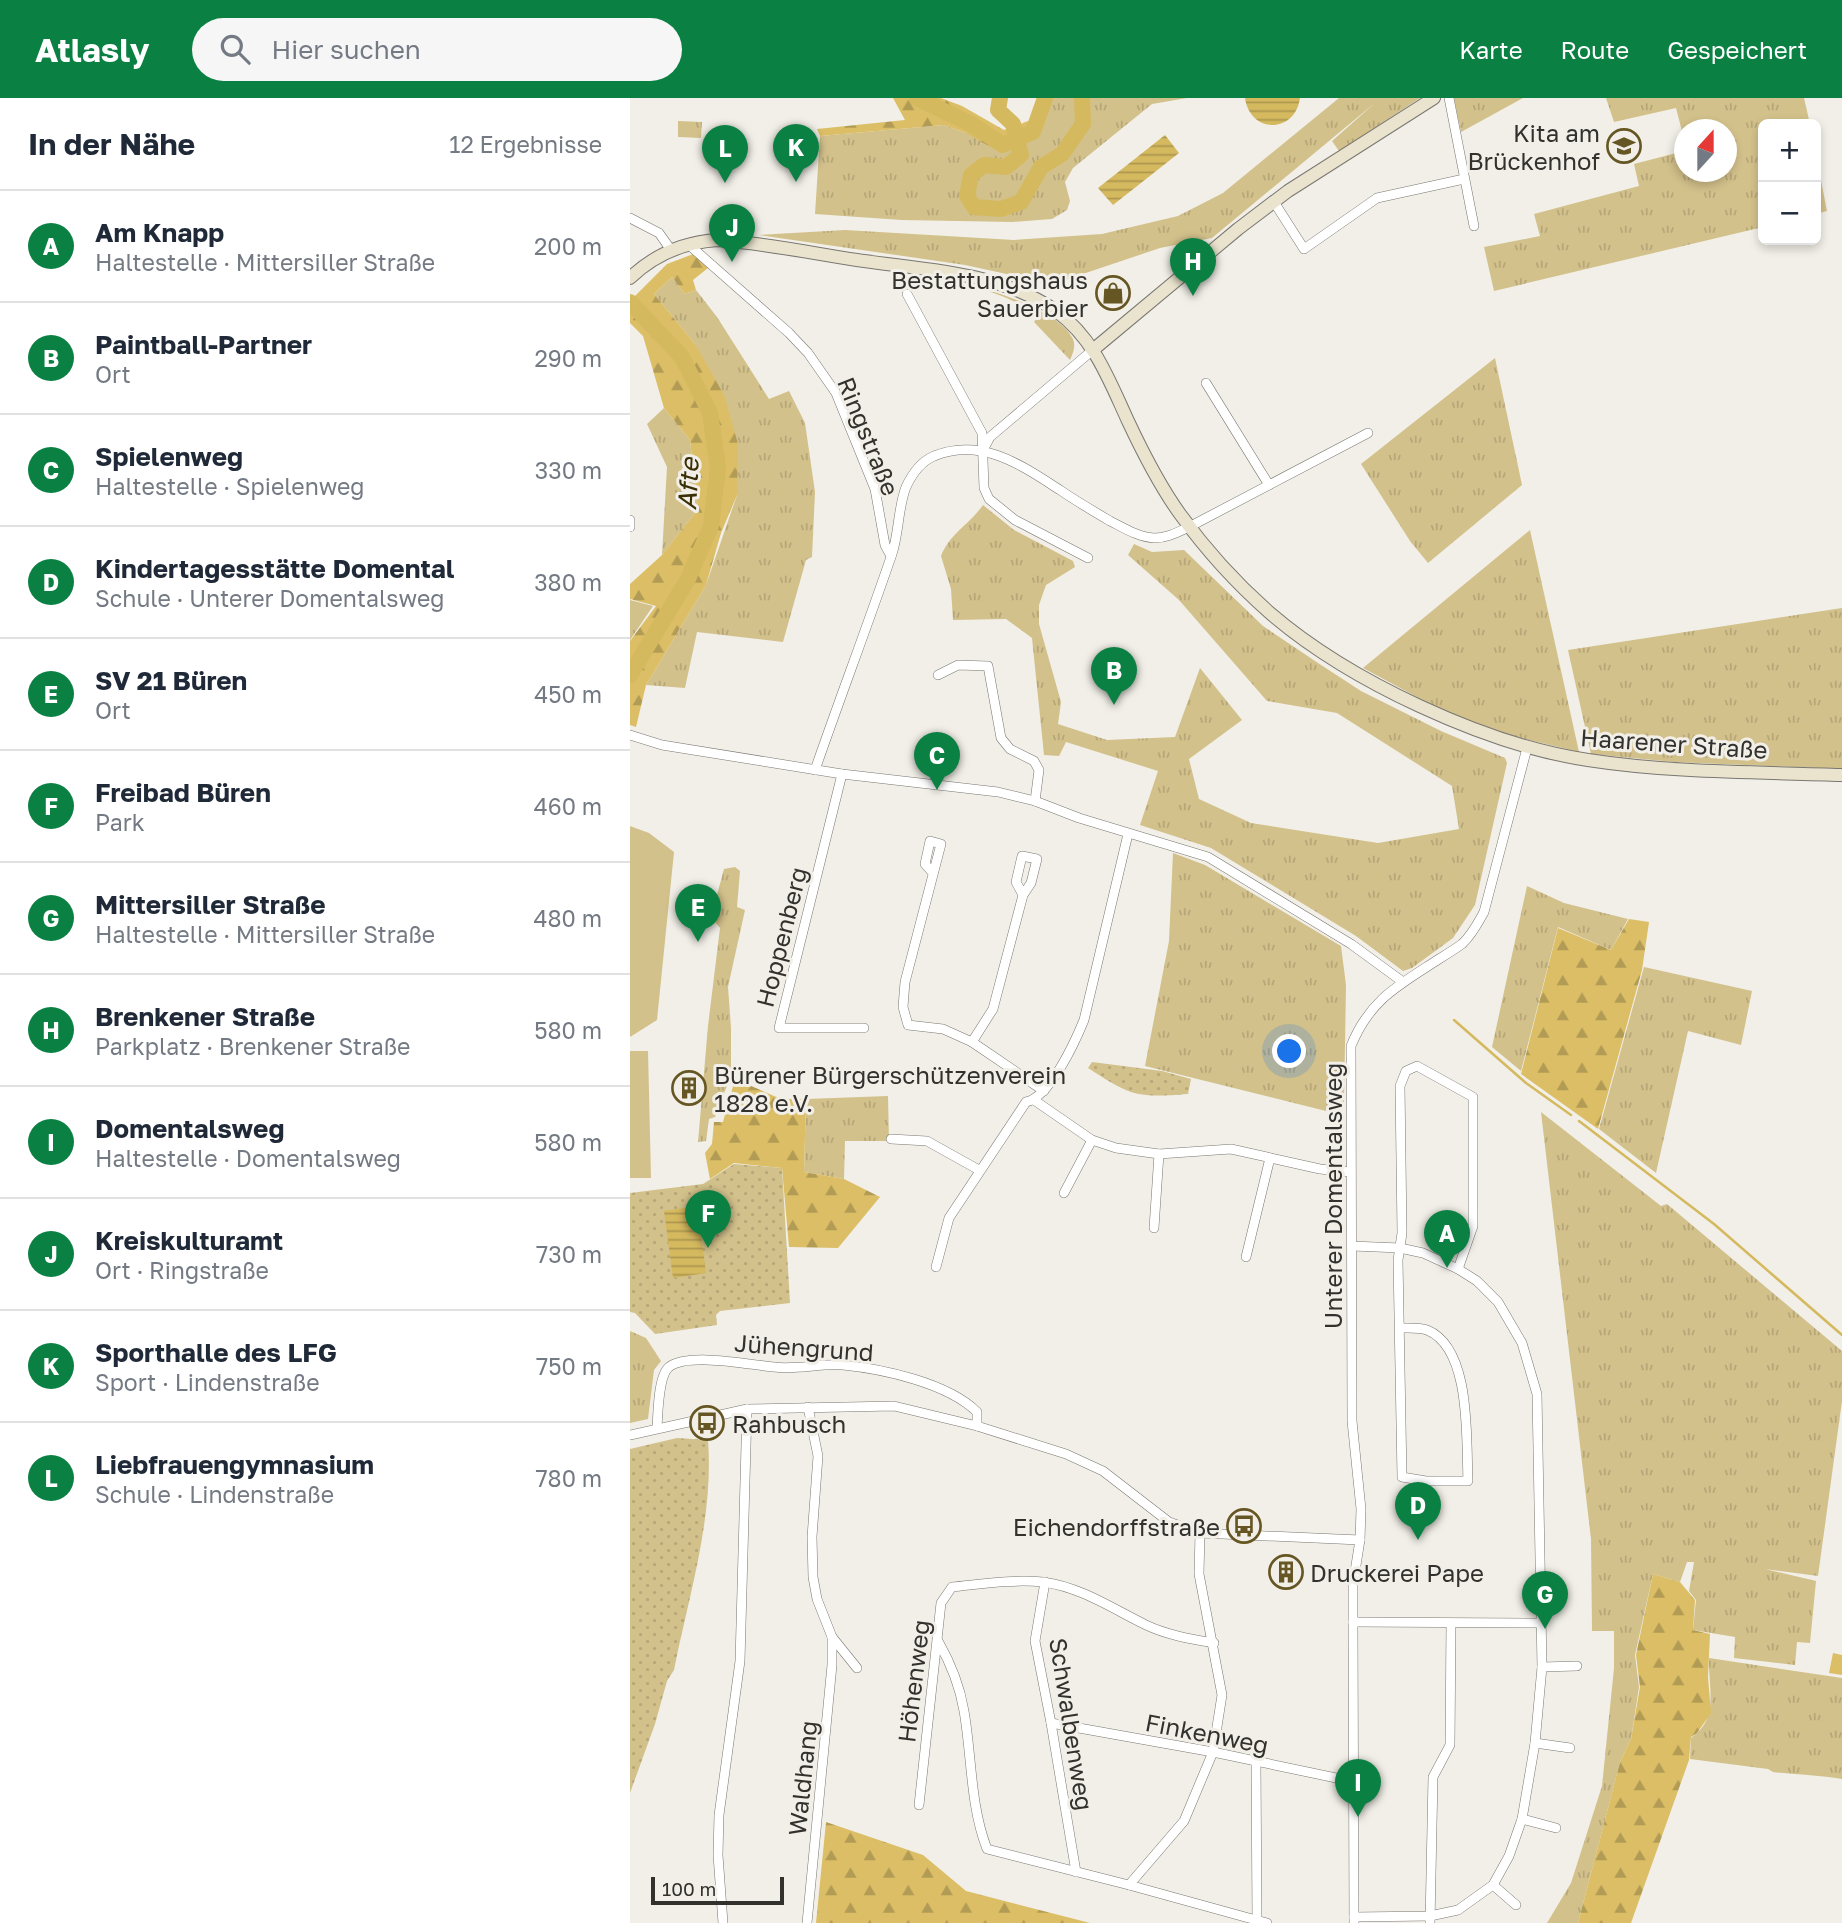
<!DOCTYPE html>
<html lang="de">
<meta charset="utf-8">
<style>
:root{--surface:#fff;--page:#f6f6f7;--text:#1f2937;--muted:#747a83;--line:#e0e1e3;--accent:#0b8043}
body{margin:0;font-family:"Golos Text",sans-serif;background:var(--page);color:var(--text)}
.controls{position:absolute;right:21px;top:21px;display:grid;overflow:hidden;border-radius:10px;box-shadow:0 4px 10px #0003}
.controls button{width:63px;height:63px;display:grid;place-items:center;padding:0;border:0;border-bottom:2px solid var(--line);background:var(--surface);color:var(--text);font:35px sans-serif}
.compass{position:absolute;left:1044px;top:21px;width:63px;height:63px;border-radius:50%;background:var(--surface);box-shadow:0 4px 10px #0003;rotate:21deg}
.scale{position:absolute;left:21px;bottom:18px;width:133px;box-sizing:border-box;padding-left:7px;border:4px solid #32312e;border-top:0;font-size:19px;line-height:24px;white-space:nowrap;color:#32312e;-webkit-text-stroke:5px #f1efe7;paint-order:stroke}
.you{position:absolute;left:660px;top:954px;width:24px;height:24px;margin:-18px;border:5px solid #fff;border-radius:50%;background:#1a73e8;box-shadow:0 0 0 10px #1a73e833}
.badge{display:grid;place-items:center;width:46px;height:46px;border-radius:50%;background:var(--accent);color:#fff;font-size:23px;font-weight:700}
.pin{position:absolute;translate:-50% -58px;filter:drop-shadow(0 2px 4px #0008)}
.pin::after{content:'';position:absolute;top:37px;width:24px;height:21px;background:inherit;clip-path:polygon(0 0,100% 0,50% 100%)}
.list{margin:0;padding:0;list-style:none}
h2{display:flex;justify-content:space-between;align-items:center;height:91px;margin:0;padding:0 28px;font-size:30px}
h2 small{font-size:23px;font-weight:400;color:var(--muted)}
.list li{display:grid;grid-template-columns:46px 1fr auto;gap:21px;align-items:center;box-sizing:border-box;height:112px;padding:0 28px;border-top:2px solid var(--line)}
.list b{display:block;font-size:26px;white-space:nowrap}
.list p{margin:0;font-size:23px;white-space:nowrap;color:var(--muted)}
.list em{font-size:23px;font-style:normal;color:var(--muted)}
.icon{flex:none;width:38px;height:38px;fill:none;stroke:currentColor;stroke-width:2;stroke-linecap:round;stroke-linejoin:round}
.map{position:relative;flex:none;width:1212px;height:1825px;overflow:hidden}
header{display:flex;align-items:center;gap:42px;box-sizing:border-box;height:98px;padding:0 35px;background:var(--accent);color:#fff}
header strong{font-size:33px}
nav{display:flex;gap:38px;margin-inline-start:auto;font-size:24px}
.search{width:490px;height:63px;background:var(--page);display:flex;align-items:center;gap:18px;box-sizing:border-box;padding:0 24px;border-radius:38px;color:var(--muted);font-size:26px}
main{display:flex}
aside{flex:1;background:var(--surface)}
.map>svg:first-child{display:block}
</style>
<header>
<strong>Atlasly</strong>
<div class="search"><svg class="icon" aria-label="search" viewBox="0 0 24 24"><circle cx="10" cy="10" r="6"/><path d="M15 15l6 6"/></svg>Hier suchen</div>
<nav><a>Karte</a><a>Route</a><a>Gespeichert</a></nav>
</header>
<main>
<aside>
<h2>In der Nähe<small>12 Ergebnisse</small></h2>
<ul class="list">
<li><span class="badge">A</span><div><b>Am Knapp</b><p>Haltestelle · Mittersiller Straße</p></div><em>200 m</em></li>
<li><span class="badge">B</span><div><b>Paintball-Partner</b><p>Ort</p></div><em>290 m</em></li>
<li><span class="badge">C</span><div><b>Spielenweg</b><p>Haltestelle · Spielenweg</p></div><em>330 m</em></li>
<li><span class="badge">D</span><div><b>Kindertagesstätte Domental</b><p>Schule · Unterer Domentalsweg</p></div><em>380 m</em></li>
<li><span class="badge">E</span><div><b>SV 21 Büren</b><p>Ort</p></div><em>450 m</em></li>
<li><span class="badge">F</span><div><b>Freibad Büren</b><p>Park</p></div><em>460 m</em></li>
<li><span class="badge">G</span><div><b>Mittersiller Straße</b><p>Haltestelle · Mittersiller Straße</p></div><em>480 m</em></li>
<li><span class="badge">H</span><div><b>Brenkener Straße</b><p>Parkplatz · Brenkener Straße</p></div><em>580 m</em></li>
<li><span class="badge">I</span><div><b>Domentalsweg</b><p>Haltestelle · Domentalsweg</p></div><em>580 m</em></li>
<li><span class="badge">J</span><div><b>Kreiskulturamt</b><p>Ort · Ringstraße</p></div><em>730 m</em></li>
<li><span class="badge">K</span><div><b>Sporthalle des LFG</b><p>Sport · Lindenstraße</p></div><em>750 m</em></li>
<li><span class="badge">L</span><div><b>Liebfrauengymnasium</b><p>Schule · Lindenstraße</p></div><em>780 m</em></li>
</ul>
</aside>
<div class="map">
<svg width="1212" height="1825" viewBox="0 0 1212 1825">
<defs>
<pattern id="grass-tufts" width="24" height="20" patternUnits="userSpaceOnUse" patternTransform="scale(1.75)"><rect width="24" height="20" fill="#d3c18b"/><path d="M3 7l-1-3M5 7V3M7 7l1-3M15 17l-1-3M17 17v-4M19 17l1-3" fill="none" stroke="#b6a678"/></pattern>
<pattern id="forest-firs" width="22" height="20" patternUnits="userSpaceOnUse" patternTransform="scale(1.75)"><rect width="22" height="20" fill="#dbbe65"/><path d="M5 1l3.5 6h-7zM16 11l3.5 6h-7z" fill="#b29b54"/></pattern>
<pattern id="park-dots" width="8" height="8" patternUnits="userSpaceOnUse" patternTransform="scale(1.75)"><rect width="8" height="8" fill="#d3c18b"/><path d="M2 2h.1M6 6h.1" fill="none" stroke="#b6a678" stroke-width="1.8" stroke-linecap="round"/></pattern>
<pattern id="water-rules" width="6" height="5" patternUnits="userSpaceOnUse" patternTransform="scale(1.75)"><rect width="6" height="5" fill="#d5b95f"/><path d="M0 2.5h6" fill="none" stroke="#ad974f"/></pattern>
</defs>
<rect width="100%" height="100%" fill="#f1efe7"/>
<g fill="url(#grass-tufts)">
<path d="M 422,0 L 557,0 L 522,6 L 443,70 L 435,84 L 440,103 L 437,112 L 422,121 L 383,124 L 272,122 L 185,116 L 190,38 L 314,27 L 336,35 L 405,41 Z"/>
<path d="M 709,0 L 790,0 L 709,53 L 702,43 L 746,4 L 582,140 L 530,150 L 423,186 L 335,167 L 129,137 L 215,132 L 384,142 L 472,136 L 548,118 L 593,95 Z"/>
<path d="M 824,0 L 893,0 L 831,34 Z"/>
<path d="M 976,0 L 1174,0 L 1180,26 L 1133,26 L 1133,129 L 864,193 L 854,149 L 910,138 L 904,116 L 1009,88 L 1004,66 L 1054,53 L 1055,74 L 1097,74 L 1097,32 L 1055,32 L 1054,41 L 1046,10 L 984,24 Z"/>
<path d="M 48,23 L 72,24 L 71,40 L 48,39 Z"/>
<path d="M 1186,57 L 1197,113 L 1186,116 Z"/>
<path d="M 42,179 L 55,196 L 66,192 L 87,219 L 139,301 L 159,293 L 175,325 L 185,394 L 182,459 L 176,462 L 153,544 L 67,534 L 55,590 L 16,587 L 76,487 L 107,397 L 65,246 L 24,196 Z"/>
<path d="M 346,189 C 372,195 431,215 443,241 C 446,249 443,255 440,262 L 404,224 L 406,221 C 393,203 366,196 346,189 Z"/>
<path d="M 865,260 L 892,387 L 798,465 L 780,443 L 731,366 Z"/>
<path d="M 34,310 L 60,342 L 68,411 L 32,457 L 37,369 L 17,326 Z"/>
<path d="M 353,407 L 384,432 L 443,463 L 445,469 L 416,487 L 409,507 L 409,526 L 431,604 L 428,626 L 477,642 L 545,639 L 570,570 L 612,622 L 559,661 L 569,701 L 621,725 L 748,745 L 829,731 L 822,688 L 707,615 L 637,603 L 549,502 L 498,457 L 504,446 L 522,454 L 554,452 L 633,528 L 688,565 L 731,593 L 811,633 L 875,660 L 877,665 L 845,807 L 823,840 L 782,870 L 773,873 L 726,838 L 581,750 L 510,727 L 528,673 L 436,644 L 429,658 L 414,657 L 402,540 L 376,521 L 323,522 L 321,491 L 311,458 C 320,435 339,427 353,407 Z"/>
<path d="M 900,432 L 949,654 L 882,638 L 811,612 L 733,570 Z"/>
<path d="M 0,502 L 23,508 L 0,542 Z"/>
<path d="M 1212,510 L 1212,671 L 1044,664 L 961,656 L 938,552 Z"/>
<path d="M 543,755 L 575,767 L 711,848 L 716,887 L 714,1005 L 700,1014 L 515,968 L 539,843 Z"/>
<path d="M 105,769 L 110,773 L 107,809 L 115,812 L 98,889 L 101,930 L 101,977 L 85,1019 L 79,1021 L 76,1043 L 68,1044 L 78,928 L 90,830 L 81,819 L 94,771 Z"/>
<path d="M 897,788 L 934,805 L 998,821 L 981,852 L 928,829 L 891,973 L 862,949 Z"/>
<path d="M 1014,869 L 1122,893 L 1111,947 L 1058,933 L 1026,1075 L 969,1031 Z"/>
<path d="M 258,998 L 259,1043 L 215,1043 L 214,1081 L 174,1074 L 176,1001 Z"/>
<path d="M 911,1014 L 1031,1108 L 1037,1106 L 1212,1253 L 1212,1303 L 1188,1478 L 1135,1471 L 1186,1483 L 1180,1545 L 1167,1544 L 1165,1567 L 1104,1560 L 1105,1539 L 1063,1532 L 1066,1502 L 1059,1493 L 1064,1464 L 1057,1464 L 1050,1484 L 1023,1476 L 1005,1557 L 1009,1589 L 1001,1641 L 990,1664 L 948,1825 L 917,1825 L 941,1785 L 972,1688 L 984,1570 L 984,1533 L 962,1533 L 961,1441 Z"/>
<path d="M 0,1233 L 16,1240 L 31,1263 L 24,1272 L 18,1321 L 0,1325 Z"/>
<path d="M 1079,1560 L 1212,1580 L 1212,1681 C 1189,1677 1167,1677 1143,1674 L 1138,1671 L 1060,1661 L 1061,1640 C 1090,1620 1078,1591 1079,1560 Z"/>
</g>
<g fill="url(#forest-firs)">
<path d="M 263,0 L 311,0 L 332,8 L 374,32 L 401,22 L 409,0 L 422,0 L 405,41 L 371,55 L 336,35 L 314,27 L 190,38 L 187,31 L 275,22 Z"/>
<path d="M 66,155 L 78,170 L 63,182 L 66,192 L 55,196 L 42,179 L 24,196 L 65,246 L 94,297 L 108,346 L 107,397 L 91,435 L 76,487 L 16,587 L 6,629 L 0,627 L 0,543 L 26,508 L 0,501 L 0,486 L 32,457 L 68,411 L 60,342 L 34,310 L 13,238 L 0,225 L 0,203 L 37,166 Z"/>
<path d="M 999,821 L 1019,824 L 1012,872 L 968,1031 L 891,976 L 928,830 L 981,852 Z"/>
<path d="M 105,981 L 151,1001 L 176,1001 L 174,1074 L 214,1081 L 250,1099 L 208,1150 L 159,1149 L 152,1070 L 104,1065 L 80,1081 L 75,1055 L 82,1046 L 84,1024 L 93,1024 Z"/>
<path d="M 1023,1476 L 1050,1484 L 1065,1502 L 1063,1532 L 1080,1536 L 1078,1579 L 1081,1615 L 1067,1635 L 1061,1639 L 1059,1662 L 1001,1825 L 948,1825 L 990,1664 L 1001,1641 L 1010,1589 L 1006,1557 Z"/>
<path d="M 1203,1555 L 1212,1557 L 1212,1577 L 1199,1575 Z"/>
<path d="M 196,1724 L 293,1757 L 336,1793 L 460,1825 L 186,1825 Z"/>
</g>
<g fill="url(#park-dots)">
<path d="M 462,964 L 532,973 L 561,981 L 558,996 C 506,1000 501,998 458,970 Z"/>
<path d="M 104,1066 L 152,1070 L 160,1205 L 90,1213 L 86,1217 L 87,1227 L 25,1236 L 5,1215 L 0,1214 L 0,1095 L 73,1086 Z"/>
<path d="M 47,1340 L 78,1342 C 84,1420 59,1496 44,1572 L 37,1583 L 25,1626 L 0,1695 L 0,1351 Z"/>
</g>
<g fill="#d3c18b">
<path d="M 0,728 L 19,735 L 44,754 L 27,922 L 0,939 Z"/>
<path d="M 0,953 L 18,953 L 21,1080 L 0,1080 Z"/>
</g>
<g fill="url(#water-rules)">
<path d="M 615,0 L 670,0 C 665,36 620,36 615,0 Z"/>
<path d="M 535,37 L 549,55 L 483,107 L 468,90 Z"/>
<path d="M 67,1108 L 76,1175 L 43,1180 L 34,1113 Z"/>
</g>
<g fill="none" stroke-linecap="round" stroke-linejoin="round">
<g stroke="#d5b95f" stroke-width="2.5">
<path d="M 824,922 L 896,985 L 941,1017"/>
<path d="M 949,1023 L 1084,1126 L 1212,1237"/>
</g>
<g stroke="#d5b95f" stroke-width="16">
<path d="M 287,0 L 341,26 L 373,47 L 403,34 L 415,0"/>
<path d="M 370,0 L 368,12 L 383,26 L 391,57 L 376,69 L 354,67 L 341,77 L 337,98 L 344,109 L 371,111 L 391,104 L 411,69 L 432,56 L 453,26 L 452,0"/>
<path d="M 0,204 L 52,259 L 80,315 L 88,370 L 81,428 L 58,481 L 0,577"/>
</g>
<g stroke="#797771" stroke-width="10">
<g id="minor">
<path d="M 819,0 L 844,128"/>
<path d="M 644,104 L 674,151 L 747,100 L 834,81"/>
<path d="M 0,120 L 29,135 L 41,152"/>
<path d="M 58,146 L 159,235 L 178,255 L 206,295 L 245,391 L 255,447 L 261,458"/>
<path d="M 277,196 L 352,335 L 354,390 L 359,401 L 385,422 L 458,460"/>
<path d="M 576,285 L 639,387"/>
<path d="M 354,350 L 360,339 L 464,251"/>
<path d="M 0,422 L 0,429"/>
<path d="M 308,577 L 328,567 L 358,568 L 371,640 L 380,651 L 404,663 L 409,672 L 405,703"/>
<path d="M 0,637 L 32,647 L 212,676 L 368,694 L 405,703 L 449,720 L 578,759 L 721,846 L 773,884"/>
<path d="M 185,672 C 210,600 237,529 262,456 C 269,435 268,409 276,389 C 282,376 290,364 304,358 C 352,339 391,367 430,392 C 446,403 463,413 480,423 C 494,430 508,439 524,440 C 537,440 548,434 559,429 L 738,335"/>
<path d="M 212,676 L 149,930 L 234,930"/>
<path d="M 303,775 L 295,766 L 300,743 L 311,746 L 275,884 L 273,909 L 278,927 L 313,931 L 342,944 L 414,993"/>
<path d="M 342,944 L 363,911 L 393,797 L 401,785 L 407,761 L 392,758 L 386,784 L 393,797"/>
<path d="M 404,1002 L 462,1042 L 486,1050 L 529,1056 L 601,1051 L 690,1071 L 720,1074"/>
<path d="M 261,1041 L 297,1043 L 349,1072"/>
<path d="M 434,1095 L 462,1042"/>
<path d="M 524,1130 L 529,1056"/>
<path d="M 722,1148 L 770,1150 L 793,1155 L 828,1171 L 847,1183 L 868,1204 L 892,1245 L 907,1296 L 912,1569 L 905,1645 L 892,1721 L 879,1758 L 863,1787 L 828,1812 L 800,1818 L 724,1819"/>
<path d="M 616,1159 L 640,1060"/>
<path d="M 306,1169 L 319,1120 L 396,1004 C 420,999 445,944 454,922 L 498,736"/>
<path d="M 769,1230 C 777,1230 789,1229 797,1232 C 842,1250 836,1343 838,1383 L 796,1383 L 772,1379 L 768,1162 L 772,1135 L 770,988 L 776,973 L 787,968 L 843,999 L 843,1128 L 828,1171"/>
<path d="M 27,1330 C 28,1316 28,1278 39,1269 C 59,1254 120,1267 144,1269 C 167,1272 191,1265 213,1267 C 253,1271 318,1285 347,1314 L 347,1328"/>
<path d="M 0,1337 L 117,1311 L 264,1308 L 347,1328 L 436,1356 L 473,1373 L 539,1424 L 570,1435 L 730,1442"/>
<path d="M 415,1484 L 405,1543 L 421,1625 L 446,1774"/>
<path d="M 723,1524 L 911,1525"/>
<path d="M 202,1539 L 227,1570"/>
<path d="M 308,1543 C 320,1564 330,1589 334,1613 C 342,1659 340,1707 357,1751 L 499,1787 L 554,1723 L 583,1654 L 592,1597 L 569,1476 L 570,1435"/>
<path d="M 912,1569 L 947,1568"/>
<path d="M 421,1625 L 583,1654 L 725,1684"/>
<path d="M 905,1645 L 940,1650"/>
<path d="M 626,1664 L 627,1822"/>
<path d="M 289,1707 L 311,1505 L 322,1489 C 352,1486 383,1481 413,1484 C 451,1489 483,1511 516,1527 C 537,1537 561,1541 584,1545"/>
<path d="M 892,1721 L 926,1730"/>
<path d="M 499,1787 L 637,1825"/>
<path d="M 863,1787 L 886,1807"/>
<path d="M 93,1825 L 88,1757 L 89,1717 L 110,1563 L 117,1311"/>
<path d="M 177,1825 L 202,1567 L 202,1539 L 187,1501 L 183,1479 L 182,1439 L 188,1358 L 178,1309"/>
<path d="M 724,1825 L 723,1524 L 723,1486 L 730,1442 L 731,1411 L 722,1323 L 721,948 C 740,901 769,887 809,861 C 817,856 825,851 832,846 C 842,837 848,825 854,814 L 897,650"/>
<path d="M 800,1825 L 803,1679 L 820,1647 L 821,1525"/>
</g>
</g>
<g stroke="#797771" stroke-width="14">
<g id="secondary">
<path d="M 0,180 C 24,157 54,144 88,142 C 134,145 181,155 227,162 C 293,172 369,173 426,213 C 464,240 479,282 498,323 C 513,355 529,387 550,416 C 576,452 607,486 640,515 C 719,583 856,647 958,662 C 1042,675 1128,674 1212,677"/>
<path d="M 464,251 L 608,131 L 658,93 L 804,0"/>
</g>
</g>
<use href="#minor" stroke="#fff" stroke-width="9"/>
<use href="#secondary" stroke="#eae3ce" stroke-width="12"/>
</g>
<defs>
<g id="school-ring" transform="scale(1.75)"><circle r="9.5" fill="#f1efe7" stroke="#665623" stroke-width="1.5"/><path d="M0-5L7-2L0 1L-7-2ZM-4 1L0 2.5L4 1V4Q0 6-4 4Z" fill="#665623"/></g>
<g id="shop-ring" transform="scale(1.75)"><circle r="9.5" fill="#f1efe7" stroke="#665623" stroke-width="1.5"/><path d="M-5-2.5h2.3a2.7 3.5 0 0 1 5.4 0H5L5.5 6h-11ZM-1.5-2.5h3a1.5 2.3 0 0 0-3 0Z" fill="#665623"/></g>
<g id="building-ring" transform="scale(1.75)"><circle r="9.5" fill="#f1efe7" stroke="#665623" stroke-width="1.5"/><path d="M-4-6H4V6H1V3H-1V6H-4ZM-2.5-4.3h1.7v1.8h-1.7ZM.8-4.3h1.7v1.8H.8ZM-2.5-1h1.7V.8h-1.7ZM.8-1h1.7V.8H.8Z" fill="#665623"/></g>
<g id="bus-ring" transform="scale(1.75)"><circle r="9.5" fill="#f1efe7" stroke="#665623" stroke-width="1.5"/><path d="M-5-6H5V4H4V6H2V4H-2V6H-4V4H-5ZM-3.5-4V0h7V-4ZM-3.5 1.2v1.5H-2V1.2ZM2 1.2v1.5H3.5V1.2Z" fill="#665623"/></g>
</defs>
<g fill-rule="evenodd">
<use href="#school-ring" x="994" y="48"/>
<use href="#shop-ring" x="483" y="195"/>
<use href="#building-ring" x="59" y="990"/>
<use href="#bus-ring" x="77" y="1325"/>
<use href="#bus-ring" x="614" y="1428"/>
<use href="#building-ring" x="656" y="1474"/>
</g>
<g text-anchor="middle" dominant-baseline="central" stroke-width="6" stroke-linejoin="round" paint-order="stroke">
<g font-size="24" fill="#32312e" stroke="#f1efe7" text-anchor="end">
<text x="970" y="34">Kita am<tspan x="970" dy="28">Brückenhof</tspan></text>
<text x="458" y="181">Bestattungshaus<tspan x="458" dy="28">Sauerbier</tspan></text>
<text x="84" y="976" text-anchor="start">Bürener Bürgerschützenverein<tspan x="84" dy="28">1828 e.V.</tspan></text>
<text x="102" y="1325" text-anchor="start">Rahbusch</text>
<text x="590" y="1428">Eichendorffstraße</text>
<text x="680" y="1474" text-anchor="start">Druckerei Pape</text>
</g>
<g font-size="24" fill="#32312e" stroke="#f1efe7">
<text transform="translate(239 338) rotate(68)">Ringstraße</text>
<text transform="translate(1044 645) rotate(4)">Haarener Straße</text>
<text transform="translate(151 839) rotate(-76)">Hoppenberg</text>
<text transform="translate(702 1098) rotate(-90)">Unterer Domentalsweg</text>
<text transform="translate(174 1249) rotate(4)">Jühengrund</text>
<text transform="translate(283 1583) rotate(-83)">Höhenweg</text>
<text transform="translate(442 1626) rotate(81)">Schwalbenweg</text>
<text transform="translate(577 1635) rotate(11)">Finkenweg</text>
<text transform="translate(172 1680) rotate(-84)">Waldhang</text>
</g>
<g font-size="26" font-style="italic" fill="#3a2e05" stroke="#f1efe7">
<text transform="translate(58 386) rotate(-87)">Afte</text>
</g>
</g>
</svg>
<div class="controls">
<button>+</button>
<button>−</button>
</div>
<svg class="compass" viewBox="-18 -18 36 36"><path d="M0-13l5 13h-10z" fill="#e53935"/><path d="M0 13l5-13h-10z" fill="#747a83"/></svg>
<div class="scale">100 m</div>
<div class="you"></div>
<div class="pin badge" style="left:817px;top:1170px">A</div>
<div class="pin badge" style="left:484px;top:607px">B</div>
<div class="pin badge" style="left:307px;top:692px">C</div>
<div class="pin badge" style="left:788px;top:1442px">D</div>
<div class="pin badge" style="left:68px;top:844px">E</div>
<div class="pin badge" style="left:78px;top:1150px">F</div>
<div class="pin badge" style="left:915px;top:1531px">G</div>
<div class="pin badge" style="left:563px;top:198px">H</div>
<div class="pin badge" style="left:728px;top:1719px">I</div>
<div class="pin badge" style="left:102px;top:164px">J</div>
<div class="pin badge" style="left:166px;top:84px">K</div>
<div class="pin badge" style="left:95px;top:85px">L</div>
</div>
</main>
